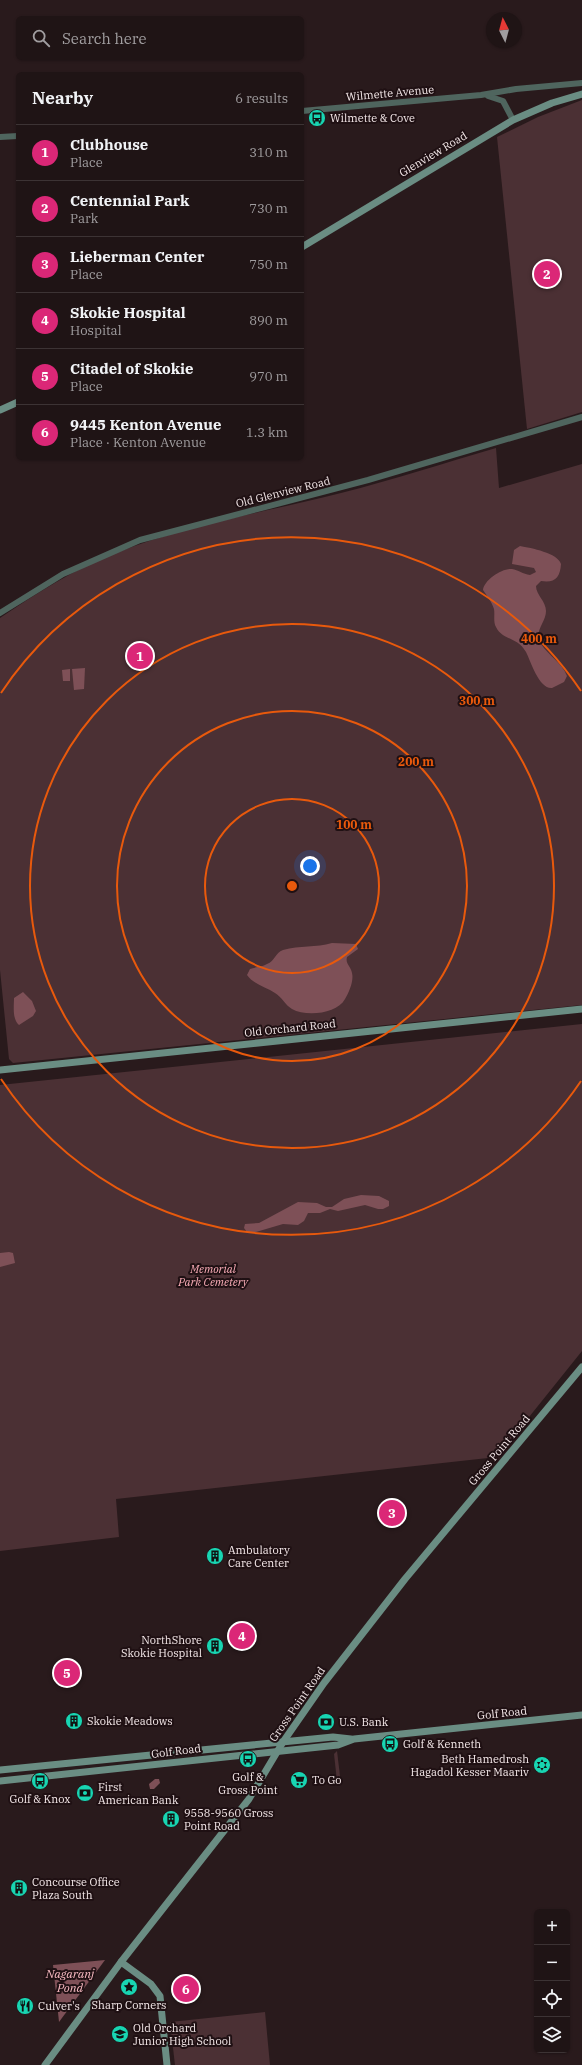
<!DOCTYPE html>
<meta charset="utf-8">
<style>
:root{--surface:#1f1415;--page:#271d1e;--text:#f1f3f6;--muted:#a19ea0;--line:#3c3334;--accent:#db2777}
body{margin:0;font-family:"IBM Plex Serif",serif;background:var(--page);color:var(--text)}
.controls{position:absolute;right:12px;bottom:12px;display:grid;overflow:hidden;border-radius:6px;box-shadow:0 1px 3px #0004}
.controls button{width:36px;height:36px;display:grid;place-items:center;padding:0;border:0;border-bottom:1px solid var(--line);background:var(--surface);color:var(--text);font:20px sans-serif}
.compass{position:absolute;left:486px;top:12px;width:36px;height:36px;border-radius:50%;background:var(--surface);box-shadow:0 1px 3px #0004;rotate:354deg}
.you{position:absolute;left:310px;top:866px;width:14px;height:14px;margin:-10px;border:3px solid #fff;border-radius:50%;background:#1a73e8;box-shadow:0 0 0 6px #1a73e833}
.badge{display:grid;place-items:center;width:26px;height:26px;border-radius:50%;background:var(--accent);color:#fff;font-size:13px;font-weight:700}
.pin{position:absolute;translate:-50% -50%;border:2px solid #fff;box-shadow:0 1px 4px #0006}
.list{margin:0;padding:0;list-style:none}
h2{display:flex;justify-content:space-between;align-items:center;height:52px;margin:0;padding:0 16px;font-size:17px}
h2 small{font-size:13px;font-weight:400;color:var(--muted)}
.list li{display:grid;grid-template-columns:26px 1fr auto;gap:12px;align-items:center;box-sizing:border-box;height:56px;padding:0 16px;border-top:1px solid var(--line)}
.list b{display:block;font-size:15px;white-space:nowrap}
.list p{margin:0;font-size:13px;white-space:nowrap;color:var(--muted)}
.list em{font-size:13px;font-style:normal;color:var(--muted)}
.icon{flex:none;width:22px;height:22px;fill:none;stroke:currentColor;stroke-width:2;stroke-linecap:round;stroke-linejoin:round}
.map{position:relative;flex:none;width:582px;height:2065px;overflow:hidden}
.search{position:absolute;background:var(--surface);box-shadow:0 1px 3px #0004;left:16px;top:16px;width:288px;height:44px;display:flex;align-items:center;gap:10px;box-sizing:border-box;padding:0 14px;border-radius:6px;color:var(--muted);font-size:15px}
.panel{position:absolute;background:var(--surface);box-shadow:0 1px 3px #0004;left:16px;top:72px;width:288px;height:388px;border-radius:6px}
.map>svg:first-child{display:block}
</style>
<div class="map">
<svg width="582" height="2065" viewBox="0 0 582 2065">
<rect width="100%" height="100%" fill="#291a1c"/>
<g fill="#4b3034">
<path d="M 582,100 L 582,412 L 527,429 L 497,137 L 538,117 Z"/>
<path d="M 496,448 L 499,488 L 582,464 L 582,1005 L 13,1063 L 9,1059 L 0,970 L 0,618 C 37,593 74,569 116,553 C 189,524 266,512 341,493 C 393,480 444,463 496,448 Z"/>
<path d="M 582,1024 L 582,1351 L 497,1457 L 116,1499 L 119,1537 L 0,1551 L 0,1085 Z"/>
<path d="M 337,1751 L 341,1784 L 337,1781 L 334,1754 Z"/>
<path d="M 265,2012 L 270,2065 L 175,2065 L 170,2022 Z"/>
</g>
<g fill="#7e5057">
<path d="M 520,546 C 531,548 558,553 561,564 C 560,578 555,583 541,581 L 536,586 C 536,595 546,601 546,611 C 546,623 533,631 541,644 C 548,655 562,663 567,676 L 564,682 L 552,688 C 539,689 531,662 526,652 C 517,636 503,641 496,627 C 493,622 495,615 494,609 C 492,602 487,596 483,590 C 484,580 502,568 512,569 C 518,570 523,574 530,575 L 536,572 L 534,568 L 512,564 L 514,550 Z"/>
<path d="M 85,668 L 84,689 L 74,690 L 72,669 Z"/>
<path d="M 70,669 L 70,681 L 63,681 L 62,670 Z"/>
<path d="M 332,943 L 356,944 L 358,949 L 347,957 C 345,964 351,966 352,973 C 354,981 349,992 345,999 C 337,1014 306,1017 292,1009 C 285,1005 282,997 275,993 C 266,987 253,984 247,975 L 250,969 C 255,967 262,967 267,964 C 275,961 275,953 283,950 C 300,945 316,948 332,943 Z"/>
<path d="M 23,992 L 32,1001 L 36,1011 L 33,1016 L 19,1025 C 12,1019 14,1006 14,998 Z"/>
<path d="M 361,1195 L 379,1196 L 389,1201 L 389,1206 L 383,1209 L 378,1209 L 365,1205 L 338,1211 L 330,1209 L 320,1213 L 308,1213 L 304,1221 L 298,1225 L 283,1224 L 256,1232 L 247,1232 L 244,1228 L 245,1224 L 259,1223 L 298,1202 L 317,1203 L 326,1207 L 332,1207 L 344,1199 Z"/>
<path d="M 9,1252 L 13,1253 L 15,1263 L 0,1267 L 0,1253 Z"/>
<path d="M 155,1779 L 159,1779 L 160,1783 L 154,1789 L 150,1789 L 149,1784 Z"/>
<path d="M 105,1960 L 59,2022 L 53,1965 Z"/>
</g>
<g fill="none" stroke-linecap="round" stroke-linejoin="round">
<g stroke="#4f655e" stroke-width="6">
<path d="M 488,96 L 503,101 L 513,120"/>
<path d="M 302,111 L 481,95 L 516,89 L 582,83"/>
<path d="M 0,137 L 18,136"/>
<path d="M 0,613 L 63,574 L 140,540 L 368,480 L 582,417"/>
</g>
<g stroke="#6a8d83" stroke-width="7">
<path d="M 302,247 L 513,120 L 552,103 L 582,94"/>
<path d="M 0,410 L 18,402"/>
<path d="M 0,1070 L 582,1009"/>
<path d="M 0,1770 L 333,1737 L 351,1739"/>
<path d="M 0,1781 L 338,1745 L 354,1739 L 582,1715"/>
<path d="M 121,1962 L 151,1984 L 160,1996 L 167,2065"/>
<path d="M 45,2065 L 121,1962 L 249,1799 L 283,1742 L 324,1683 L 405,1579 L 582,1367"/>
</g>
</g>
<g fill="none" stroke="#e8590c" stroke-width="2">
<circle cx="292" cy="886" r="87"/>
<circle cx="292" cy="886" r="175"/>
<circle cx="292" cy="886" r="262"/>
<path d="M581 1081A349 349 0 0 1 1 1079M1 693A349 349 0 0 1 581 691"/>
</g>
<defs>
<g id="bus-disc" transform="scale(0.9)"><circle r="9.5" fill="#18d5b2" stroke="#1f1013"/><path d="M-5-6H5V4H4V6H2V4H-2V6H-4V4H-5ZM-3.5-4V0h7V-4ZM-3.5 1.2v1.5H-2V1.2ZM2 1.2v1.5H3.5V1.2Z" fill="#111"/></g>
<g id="building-disc" transform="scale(0.9)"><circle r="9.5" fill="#18d5b2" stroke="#1f1013"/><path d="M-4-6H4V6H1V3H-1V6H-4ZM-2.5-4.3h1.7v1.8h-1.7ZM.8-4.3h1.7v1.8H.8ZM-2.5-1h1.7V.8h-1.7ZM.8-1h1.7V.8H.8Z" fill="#111"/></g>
<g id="bank-disc" transform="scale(0.9)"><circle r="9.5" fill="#18d5b2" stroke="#1f1013"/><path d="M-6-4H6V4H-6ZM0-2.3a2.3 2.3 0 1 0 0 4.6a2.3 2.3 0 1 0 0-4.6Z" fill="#111"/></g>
<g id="synagogue-disc" transform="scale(0.9)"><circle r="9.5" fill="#18d5b2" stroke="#1f1013"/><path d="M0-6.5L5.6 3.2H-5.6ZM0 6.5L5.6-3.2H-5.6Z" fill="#111"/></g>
<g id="supermarket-disc" transform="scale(0.9)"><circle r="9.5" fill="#18d5b2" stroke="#1f1013"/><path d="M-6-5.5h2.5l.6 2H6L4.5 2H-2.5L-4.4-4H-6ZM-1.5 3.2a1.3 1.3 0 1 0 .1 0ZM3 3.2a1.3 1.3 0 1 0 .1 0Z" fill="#111"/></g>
<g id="sight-disc" transform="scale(0.9)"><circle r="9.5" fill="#18d5b2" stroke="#1f1013"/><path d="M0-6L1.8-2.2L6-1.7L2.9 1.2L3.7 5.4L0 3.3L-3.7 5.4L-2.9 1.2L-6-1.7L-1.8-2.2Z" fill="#111"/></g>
<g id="restaurant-disc" transform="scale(0.9)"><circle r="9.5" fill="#18d5b2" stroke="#1f1013"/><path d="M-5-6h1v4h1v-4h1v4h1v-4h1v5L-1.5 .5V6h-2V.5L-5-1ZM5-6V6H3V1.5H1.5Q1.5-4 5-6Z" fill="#111"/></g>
<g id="school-disc" transform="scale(0.9)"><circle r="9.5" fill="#18d5b2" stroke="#1f1013"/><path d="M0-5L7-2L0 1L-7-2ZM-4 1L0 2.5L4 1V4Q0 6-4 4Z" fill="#111"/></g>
</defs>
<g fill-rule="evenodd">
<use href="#bus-disc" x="317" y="118"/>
<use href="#building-disc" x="215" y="1556"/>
<use href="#building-disc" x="215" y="1646"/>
<use href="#building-disc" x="74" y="1721"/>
<use href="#bank-disc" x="326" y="1722"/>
<use href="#bus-disc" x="390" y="1744"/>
<use href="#bus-disc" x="248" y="1759"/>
<use href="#synagogue-disc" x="542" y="1765"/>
<use href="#supermarket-disc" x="299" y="1780"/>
<use href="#bus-disc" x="40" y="1781"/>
<use href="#bank-disc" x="85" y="1793"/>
<use href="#building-disc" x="171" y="1819"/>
<use href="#building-disc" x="19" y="1888"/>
<use href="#sight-disc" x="129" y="1987"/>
<use href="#restaurant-disc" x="25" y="2006"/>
<use href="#school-disc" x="120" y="2034"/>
</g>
<g text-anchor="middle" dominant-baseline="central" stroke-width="4" stroke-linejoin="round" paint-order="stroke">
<g font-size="11" fill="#f5e9ea" stroke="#1f1013">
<text transform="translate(390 93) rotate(-5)">Wilmette Avenue</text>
<text transform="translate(433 154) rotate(-31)">Glenview Road</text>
<text transform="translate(283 492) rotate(-14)">Old Glenview Road</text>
<text transform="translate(290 1028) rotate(-6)">Old Orchard Road</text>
<text transform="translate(499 1450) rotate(-50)">Gross Point Road</text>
<text transform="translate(297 1704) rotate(-55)">Gross Point Road</text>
<text transform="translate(502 1713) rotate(-6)">Golf Road</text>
<text transform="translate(176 1751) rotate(-7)">Golf Road</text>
</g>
<g font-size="11" fill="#f5e9ea" stroke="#1f1013" text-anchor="start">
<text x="330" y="118">Wilmette &amp; Cove</text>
<text x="228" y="1550">Ambulatory<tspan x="228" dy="13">Care Center</tspan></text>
<text x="202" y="1640" text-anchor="end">NorthShore<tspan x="202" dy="13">Skokie Hospital</tspan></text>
<text x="87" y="1721">Skokie Meadows</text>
<text x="339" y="1722">U.S. Bank</text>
<text x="403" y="1744">Golf &amp; Kenneth</text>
<text x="529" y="1759" text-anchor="end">Beth Hamedrosh<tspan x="529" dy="13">Hagadol Kesser Maariv</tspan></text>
<text x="248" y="1777" text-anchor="middle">Golf &amp;<tspan x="248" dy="13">Gross Point</tspan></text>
<text x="312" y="1780">To Go</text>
<text x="98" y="1787">First<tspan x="98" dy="13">American Bank</tspan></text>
<text x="40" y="1799" text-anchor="middle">Golf &amp; Knox</text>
<text x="184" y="1813">9558-9560 Gross<tspan x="184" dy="13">Point Road</tspan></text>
<text x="32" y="1882">Concourse Office<tspan x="32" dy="13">Plaza South</tspan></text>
<text x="129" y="2005" text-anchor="middle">Sharp Corners</text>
<text x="38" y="2006">Culver's</text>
<text x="133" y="2028">Old Orchard<tspan x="133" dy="13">Junior High School</tspan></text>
</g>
<g font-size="11" font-style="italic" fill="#fdafba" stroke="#1f1013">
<text x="213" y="1269">Memorial<tspan x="213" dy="13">Park Cemetery</tspan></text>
</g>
<g font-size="12" font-style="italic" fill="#fabbc3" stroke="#1f1013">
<text x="70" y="1973">Nagaranj<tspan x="70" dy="14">Pond</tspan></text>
</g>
</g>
<circle cx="292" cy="886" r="6" fill="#e8590c" stroke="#1f1013" stroke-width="2"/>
<g font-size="12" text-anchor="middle" font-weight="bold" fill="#e8590c" stroke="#1f1013" stroke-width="4" stroke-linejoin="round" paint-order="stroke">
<text x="539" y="643">400 m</text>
<text x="477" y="705">300 m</text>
<text x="416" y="766">200 m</text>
<text x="354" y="829">100 m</text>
</g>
</svg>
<div class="controls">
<button>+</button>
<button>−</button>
<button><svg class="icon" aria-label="locate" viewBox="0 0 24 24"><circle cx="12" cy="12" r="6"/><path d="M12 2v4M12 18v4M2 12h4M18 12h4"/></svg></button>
<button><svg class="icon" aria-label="layers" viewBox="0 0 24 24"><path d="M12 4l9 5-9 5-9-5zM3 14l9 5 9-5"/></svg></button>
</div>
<svg class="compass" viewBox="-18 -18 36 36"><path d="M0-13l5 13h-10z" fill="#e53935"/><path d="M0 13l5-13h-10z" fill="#a19ea0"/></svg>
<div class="you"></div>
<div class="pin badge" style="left:140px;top:656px">1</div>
<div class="pin badge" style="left:547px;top:274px">2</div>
<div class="pin badge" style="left:392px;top:1513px">3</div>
<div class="pin badge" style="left:242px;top:1636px">4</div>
<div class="pin badge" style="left:67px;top:1673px">5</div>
<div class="pin badge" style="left:186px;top:1989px">6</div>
<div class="search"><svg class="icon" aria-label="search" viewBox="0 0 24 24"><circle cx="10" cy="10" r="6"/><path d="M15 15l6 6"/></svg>Search here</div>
<section class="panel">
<h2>Nearby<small>6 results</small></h2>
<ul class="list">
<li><span class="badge">1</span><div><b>Clubhouse</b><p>Place</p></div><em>310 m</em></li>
<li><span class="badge">2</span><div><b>Centennial Park</b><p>Park</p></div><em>730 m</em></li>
<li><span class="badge">3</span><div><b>Lieberman Center</b><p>Place</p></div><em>750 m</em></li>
<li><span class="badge">4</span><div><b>Skokie Hospital</b><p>Hospital</p></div><em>890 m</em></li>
<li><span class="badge">5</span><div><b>Citadel of Skokie</b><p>Place</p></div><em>970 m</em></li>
<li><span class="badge">6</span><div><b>9445 Kenton Avenue</b><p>Place · Kenton Avenue</p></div><em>1.3 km</em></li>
</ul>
</section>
</div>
